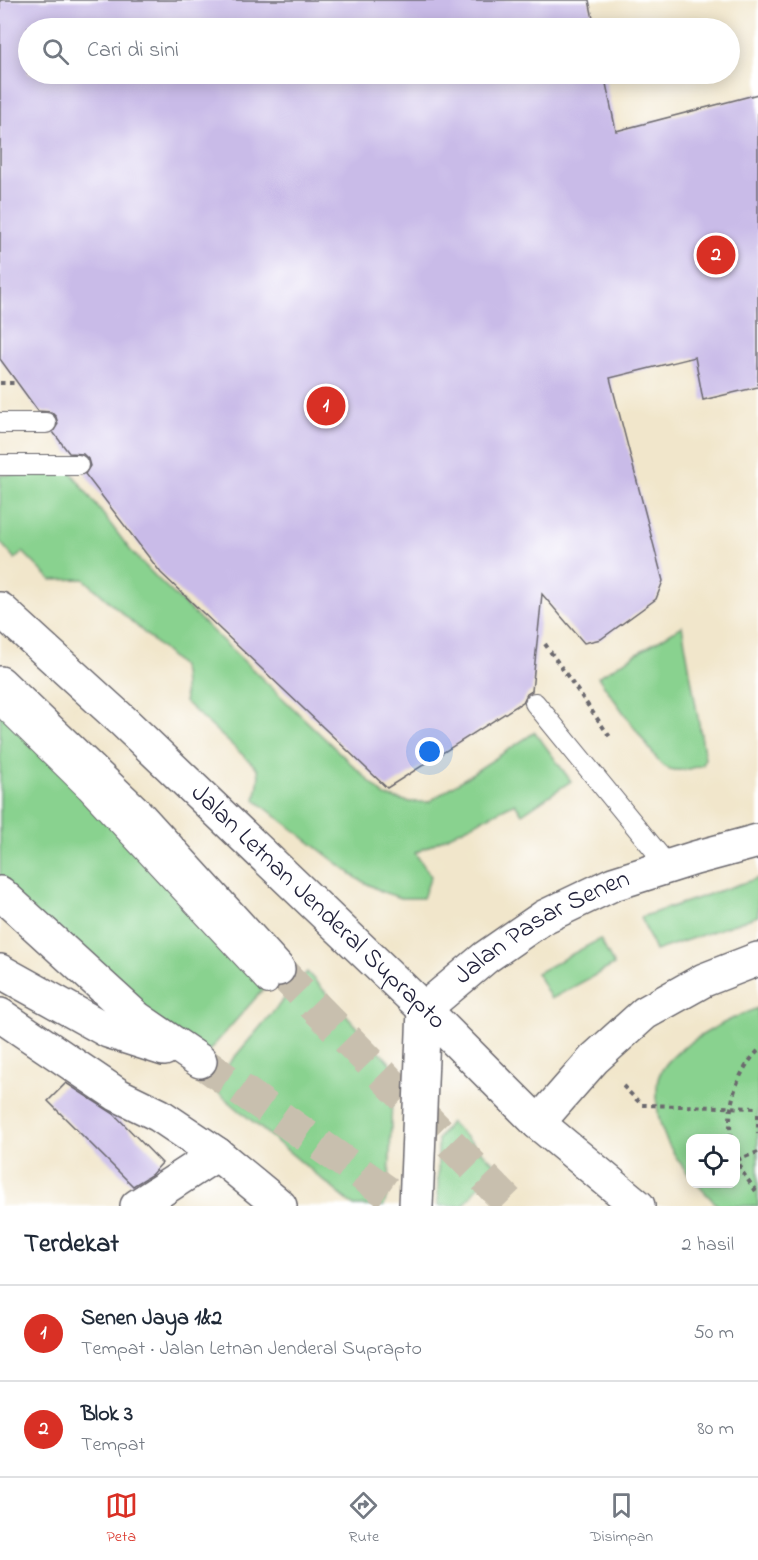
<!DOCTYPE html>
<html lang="id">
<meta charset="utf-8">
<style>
:root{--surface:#fff;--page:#f6f6f7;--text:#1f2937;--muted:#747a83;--line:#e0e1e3;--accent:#d93025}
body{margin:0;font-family:"Indie Flower",sans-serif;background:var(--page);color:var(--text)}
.controls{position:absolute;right:18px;bottom:18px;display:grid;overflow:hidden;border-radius:12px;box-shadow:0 3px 15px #0003}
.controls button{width:54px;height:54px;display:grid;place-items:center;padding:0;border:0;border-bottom:2px solid var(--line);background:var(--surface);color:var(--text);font:30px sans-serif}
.you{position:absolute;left:430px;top:752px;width:21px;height:21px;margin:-15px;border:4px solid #fff;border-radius:50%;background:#1a73e8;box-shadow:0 0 0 9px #1a73e833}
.badge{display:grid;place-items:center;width:39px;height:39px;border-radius:50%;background:var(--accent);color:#fff;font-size:20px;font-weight:700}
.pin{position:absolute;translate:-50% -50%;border:3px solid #fff;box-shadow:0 2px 6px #0006}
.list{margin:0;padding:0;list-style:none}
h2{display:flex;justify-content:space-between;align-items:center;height:78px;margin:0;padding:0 24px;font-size:26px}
h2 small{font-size:20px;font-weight:400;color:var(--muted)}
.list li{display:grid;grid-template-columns:39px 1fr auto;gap:18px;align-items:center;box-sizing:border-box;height:96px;padding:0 24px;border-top:2px solid var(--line)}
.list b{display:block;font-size:22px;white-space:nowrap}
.list p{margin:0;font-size:20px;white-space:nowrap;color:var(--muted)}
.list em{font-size:20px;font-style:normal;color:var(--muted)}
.icon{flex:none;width:33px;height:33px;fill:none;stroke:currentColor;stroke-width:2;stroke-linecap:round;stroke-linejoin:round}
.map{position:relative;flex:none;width:758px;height:1206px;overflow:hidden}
.search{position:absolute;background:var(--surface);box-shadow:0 3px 15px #0003;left:18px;right:18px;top:18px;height:66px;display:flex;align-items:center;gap:15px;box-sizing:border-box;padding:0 21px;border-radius:33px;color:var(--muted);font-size:22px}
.sheet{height:270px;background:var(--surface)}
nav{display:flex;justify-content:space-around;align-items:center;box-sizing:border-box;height:84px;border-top:2px solid var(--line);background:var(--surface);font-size:16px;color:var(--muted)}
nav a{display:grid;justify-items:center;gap:3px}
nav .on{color:var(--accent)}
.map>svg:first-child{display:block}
</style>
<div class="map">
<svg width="758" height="1206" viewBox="0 0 758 1206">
<rect width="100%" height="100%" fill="#fff"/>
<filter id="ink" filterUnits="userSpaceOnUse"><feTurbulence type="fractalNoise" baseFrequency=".0167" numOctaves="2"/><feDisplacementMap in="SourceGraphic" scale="12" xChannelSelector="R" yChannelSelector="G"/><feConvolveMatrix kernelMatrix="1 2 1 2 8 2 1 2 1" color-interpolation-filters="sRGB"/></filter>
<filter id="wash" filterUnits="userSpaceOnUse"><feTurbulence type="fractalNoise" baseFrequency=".008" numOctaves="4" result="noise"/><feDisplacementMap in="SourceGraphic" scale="24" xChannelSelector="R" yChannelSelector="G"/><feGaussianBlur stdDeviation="1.35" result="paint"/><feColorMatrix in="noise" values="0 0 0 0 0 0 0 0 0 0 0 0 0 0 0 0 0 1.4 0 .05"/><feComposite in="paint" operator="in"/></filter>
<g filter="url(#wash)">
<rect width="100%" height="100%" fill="#f1e6cb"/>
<g fill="#89d28f" stroke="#567a65" stroke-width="1.5">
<path d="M 71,472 L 131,551 L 158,579 L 385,796 L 410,802 L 429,802 L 535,732 L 571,781 L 522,814 L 515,803 L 415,853 L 431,876 L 423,898 L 401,898 L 383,892 L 358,879 L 255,800 L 259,778 L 258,769 L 185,702 L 183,672 L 180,665 L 84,579 L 51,580 L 23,552 L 15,559 L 0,542 L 0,475 Z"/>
<path d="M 682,626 L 705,758 L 703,765 C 687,770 671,775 659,762 L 598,677 Z"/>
<path d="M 0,705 L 268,984 L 200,1061 L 0,891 Z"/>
<path d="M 758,878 L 758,916 L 655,951 L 641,917 Z"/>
<path d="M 600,939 L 614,965 L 551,999 L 537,973 Z"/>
<path d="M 307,972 L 393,1066 L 389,1185 L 384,1206 L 354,1206 L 210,1086 Z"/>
<path d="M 758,1008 L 758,1206 L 718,1206 L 697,1184 L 736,1184 L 736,1138 L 690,1138 L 690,1176 C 670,1151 655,1126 657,1093 C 657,1089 657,1083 658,1079 C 666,1049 730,1018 758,1008 Z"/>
<path d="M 450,1122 L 496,1165 L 463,1206 L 438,1206 L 438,1139 Z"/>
</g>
<g id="blocks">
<g fill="#c9bbe8">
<path d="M 0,0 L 589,0 L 595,28 L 28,28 L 28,74 L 604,74 L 616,131 L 758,94 L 758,387 L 703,400 L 695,357 L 610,378 L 663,581 L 656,599 L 601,639 L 584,643 L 542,594 L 532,691 L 527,694 L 523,702 L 387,788 L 161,573 L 85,474 L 90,466 L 88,459 L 83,454 L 69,453 L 53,432 L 58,424 L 56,417 L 51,412 L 38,411 L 0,359 Z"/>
<path d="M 66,1083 L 114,1114 L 162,1163 L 151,1175 L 133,1186 L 48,1101 Z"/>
</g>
</g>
</g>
<g filter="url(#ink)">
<use href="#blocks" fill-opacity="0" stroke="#6a676d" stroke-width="1.5"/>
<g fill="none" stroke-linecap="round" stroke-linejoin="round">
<g stroke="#c8bfae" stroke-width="33" stroke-dasharray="33 16" stroke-linecap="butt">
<path d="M 278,969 L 512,1206"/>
<path d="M 200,1061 L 407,1206"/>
</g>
<g stroke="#6a676d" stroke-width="22">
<g id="service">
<path d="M 0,423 L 46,423"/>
<path d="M 0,465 L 78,465"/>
<path d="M 535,703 L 668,866"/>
<path d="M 2,707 L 87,790 L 268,984"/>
</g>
</g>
<g stroke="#6a676d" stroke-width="36">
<path id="tertiary" d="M 137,1206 L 217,1154"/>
</g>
<g stroke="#6a676d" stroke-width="36">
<g id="secondary">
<path d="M 538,1123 L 594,1059 L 645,1013 L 704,980 L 758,959"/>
<path id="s1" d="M 416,1206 L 424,1009 L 486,957 L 544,917 L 613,884 L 695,858 L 758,841"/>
</g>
</g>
<g stroke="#6a676d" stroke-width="36">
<g id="primary">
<path id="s2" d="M 0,609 L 124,722 L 424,1009 L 538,1123 L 638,1206"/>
<path d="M 0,683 L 135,812 L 278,969"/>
<path d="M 0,893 L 137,1018 L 200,1061"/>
<path d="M 0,971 L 108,1031 L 164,1049"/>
<path d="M 0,1015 L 118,1095 L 159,1115 L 217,1154 L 280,1206"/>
</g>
</g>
<g stroke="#6a676d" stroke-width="4" stroke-dasharray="4.5 4.5" stroke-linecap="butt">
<path d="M 0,383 L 18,383"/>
<path d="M 545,644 L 610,737"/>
<path d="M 623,1086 L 642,1105 L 758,1108"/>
<path d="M 758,1114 L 758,1134"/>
<path d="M 731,1138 C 727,1108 735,1074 758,1051"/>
<path d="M 736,1156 L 743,1173 L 758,1194"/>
<path d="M 737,1160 L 758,1152"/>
</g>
<use href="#service" stroke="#fff" stroke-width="20"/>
<use href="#tertiary" stroke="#fff" stroke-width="33"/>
<use href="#secondary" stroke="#fff" stroke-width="33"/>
<use href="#primary" stroke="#fff" stroke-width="33"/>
</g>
</g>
<g text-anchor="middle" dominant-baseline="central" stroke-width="6" stroke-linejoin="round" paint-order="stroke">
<g font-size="26" fill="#22223b" stroke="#fff">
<text stroke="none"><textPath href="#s2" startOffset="436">Jalan Letnan Jenderal Suprapto</textPath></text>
<text stroke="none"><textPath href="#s1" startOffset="342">Jalan Pasar Senen</textPath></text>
</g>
</g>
</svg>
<div class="controls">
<button><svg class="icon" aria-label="locate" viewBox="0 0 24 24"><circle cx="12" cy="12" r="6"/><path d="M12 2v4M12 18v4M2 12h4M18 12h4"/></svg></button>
</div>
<div class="you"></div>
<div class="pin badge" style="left:326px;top:406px">1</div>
<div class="pin badge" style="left:716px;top:255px">2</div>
<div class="search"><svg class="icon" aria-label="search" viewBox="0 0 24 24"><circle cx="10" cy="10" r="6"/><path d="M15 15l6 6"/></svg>Cari di sini</div>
</div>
<section class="sheet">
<h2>Terdekat<small>2 hasil</small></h2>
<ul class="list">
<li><span class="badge">1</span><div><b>Senen Jaya 1&amp;2</b><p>Tempat · Jalan Letnan Jenderal Suprapto</p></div><em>50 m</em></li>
<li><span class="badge">2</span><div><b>Blok 3</b><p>Tempat</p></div><em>80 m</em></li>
</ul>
</section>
<nav>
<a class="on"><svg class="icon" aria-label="map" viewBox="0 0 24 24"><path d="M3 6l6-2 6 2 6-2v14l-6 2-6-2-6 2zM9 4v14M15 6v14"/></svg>Peta</a>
<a><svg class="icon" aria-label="directions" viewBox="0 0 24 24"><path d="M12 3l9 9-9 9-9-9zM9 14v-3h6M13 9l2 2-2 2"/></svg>Rute</a>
<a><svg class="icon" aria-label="saved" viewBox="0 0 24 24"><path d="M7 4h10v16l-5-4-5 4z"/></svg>Disimpan</a>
</nav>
